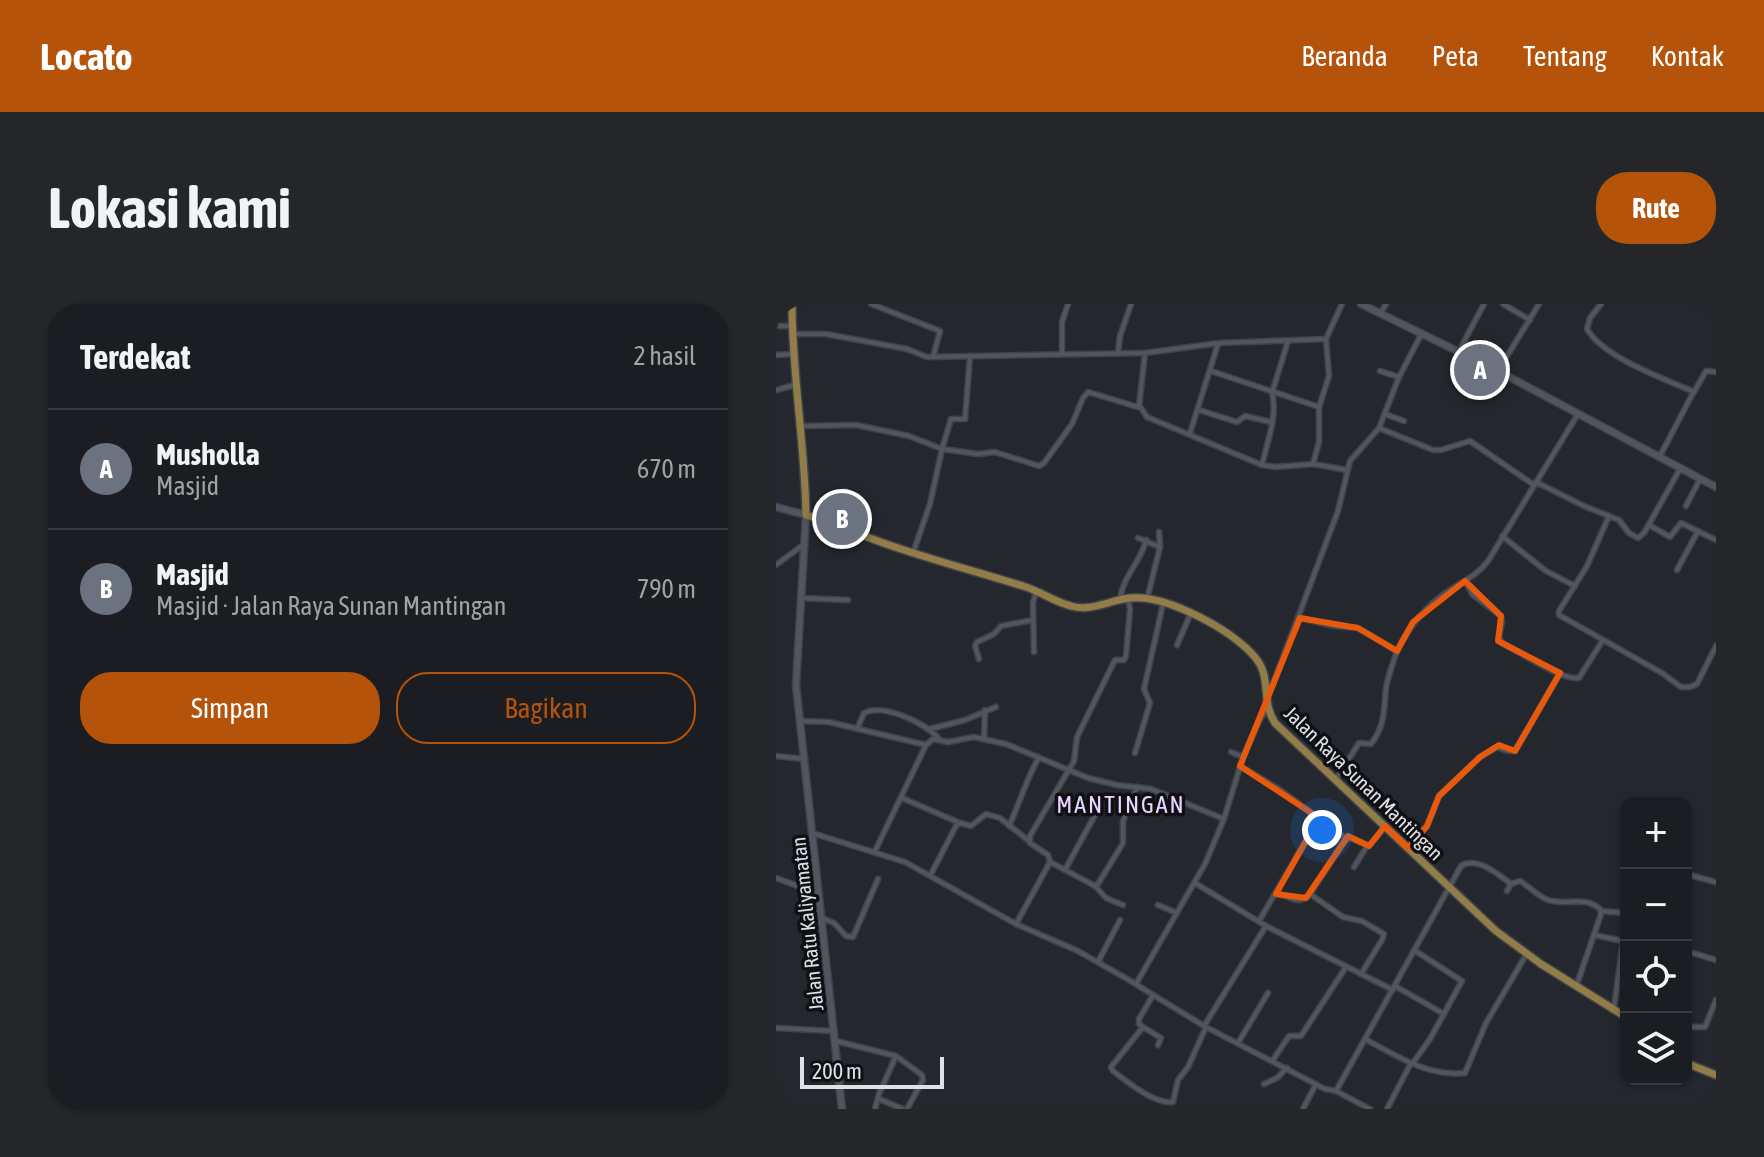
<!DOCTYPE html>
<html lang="id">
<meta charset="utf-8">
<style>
:root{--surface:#1b1d22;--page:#24262a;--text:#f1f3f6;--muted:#a0a2a5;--line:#393b40;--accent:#b45309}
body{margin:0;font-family:"Asap Condensed",sans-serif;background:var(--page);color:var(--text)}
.controls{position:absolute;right:24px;bottom:24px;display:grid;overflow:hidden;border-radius:16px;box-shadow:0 2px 6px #0004}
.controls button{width:72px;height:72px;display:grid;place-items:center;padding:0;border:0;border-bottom:2px solid var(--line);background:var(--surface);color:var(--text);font:40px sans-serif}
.scale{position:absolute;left:24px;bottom:20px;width:144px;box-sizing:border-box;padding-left:8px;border:4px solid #dfe1e6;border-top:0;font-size:22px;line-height:28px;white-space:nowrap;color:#dfe1e6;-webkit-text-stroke:6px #0f1013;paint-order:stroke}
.you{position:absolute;left:546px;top:526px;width:28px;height:28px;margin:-20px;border:6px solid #fff;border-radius:50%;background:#1a73e8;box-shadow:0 0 0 12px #1a73e833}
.badge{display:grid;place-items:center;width:52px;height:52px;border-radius:50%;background:var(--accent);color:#fff;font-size:26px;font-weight:700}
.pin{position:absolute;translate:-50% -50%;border:4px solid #fff;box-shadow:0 2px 8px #0006}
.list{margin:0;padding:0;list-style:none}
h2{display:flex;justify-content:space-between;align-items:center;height:104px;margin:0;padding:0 32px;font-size:34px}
h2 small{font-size:26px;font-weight:400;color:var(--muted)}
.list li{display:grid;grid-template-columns:52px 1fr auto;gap:24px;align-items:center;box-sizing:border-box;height:120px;padding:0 32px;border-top:2px solid var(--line)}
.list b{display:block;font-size:30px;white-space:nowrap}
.list p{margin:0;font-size:26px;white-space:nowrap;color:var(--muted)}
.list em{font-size:26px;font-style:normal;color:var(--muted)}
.actions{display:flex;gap:16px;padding:24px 32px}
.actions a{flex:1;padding:18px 0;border:2px solid var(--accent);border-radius:32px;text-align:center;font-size:28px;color:var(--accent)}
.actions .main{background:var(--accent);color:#fff}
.icon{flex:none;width:44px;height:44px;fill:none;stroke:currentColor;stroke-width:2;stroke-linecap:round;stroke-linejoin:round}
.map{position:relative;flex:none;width:940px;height:805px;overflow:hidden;border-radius:32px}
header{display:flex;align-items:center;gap:48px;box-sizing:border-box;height:112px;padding:0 40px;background:var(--accent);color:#fff}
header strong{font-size:38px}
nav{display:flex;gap:44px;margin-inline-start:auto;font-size:28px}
.intro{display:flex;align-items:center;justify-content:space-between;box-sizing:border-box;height:192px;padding:0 48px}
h1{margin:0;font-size:56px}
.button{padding:20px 36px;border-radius:32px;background:var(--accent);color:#fff;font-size:28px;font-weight:700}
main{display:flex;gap:48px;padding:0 48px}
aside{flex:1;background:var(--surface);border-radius:32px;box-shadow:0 2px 6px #0004}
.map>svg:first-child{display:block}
</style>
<header>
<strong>Locato</strong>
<nav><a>Beranda</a><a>Peta</a><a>Tentang</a><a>Kontak</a></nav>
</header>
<div class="intro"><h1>Lokasi kami</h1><a class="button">Rute</a></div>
<main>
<aside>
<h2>Terdekat<small>2 hasil</small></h2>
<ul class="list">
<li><span class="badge" style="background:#6b7280">A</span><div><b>Musholla</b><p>Masjid</p></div><em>670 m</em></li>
<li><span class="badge" style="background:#6b7280">B</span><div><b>Masjid</b><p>Masjid · Jalan Raya Sunan Mantingan</p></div><em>790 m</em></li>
</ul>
<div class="actions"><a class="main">Simpan</a><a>Bagikan</a></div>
</aside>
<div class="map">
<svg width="940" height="805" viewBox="0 0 940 805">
<rect width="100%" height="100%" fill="#24272e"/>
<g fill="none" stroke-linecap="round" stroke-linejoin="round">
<g stroke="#3f4249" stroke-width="7">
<g id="street">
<path d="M 95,0 L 164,27 L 157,53"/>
<path d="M 727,0 L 754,16"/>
<path d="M 825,0 L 814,14 L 811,25 C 828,54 887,74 918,88 L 930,67 L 940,68"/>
<path d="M 604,10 L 610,0"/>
<path d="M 0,22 L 16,22"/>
<path d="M 16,30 L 50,30 L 131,45 L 151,53 L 369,49 L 443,39 L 550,35 L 566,0"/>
<path d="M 683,47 L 708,0"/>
<path d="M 286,49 L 286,18 L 292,0"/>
<path d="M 342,49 L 344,32 L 355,0"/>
<path d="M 0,51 L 18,50"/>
<path d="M 194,52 L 189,115 L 175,115 L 166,145 L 202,150 L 219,148 L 263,162 L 268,159 L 296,120 L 307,94 L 312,88 L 365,104 L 371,113 L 486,161 L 500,163 L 537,160 L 571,166"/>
<path d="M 435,67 L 543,103"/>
<path d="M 604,67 L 623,73"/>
<path d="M 722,67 L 763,0"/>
<path d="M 0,86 L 19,81"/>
<path d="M 363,102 L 369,49"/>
<path d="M 423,106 L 461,118 L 469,112 L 495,118"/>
<path d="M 609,110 L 628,117"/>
<path d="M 25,122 L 80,121 L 133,132 L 166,145 L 154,200 L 137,249"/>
<path d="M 603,124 L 657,146 L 665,146 L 694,137 L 758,181"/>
<path d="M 414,129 L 442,40"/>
<path d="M 884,152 L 917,89"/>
<path d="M 537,160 L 543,138 L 543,103 L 553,72 L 550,35"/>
<path d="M 486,161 C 491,139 502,111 496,89 L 512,37"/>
<path d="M 760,178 L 808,202 L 843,216 L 853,229 L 862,234 L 868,229 L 904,165"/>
<path d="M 910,202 L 924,175"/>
<path d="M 833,212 L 811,262 L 783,307 L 783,311 L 886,369 L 905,383 L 914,383 L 921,380 L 940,342"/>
<path d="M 61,220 L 69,187"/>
<path d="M 873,221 L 894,233 L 905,219 L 940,236"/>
<path d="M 383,228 L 384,242"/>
<path d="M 726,232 L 770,267 L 799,282"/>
<path d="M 362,234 L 384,243 L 371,295"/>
<path d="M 0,261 L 27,241"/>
<path d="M 901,266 L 922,227"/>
<path d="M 689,277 L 697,291 L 725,312 L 726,318 L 723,333 L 726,339 C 744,348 784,376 803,374 L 827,336"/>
<path d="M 24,294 L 72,296"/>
<path d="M 344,295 C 347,272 365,258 370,236"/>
<path d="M 524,314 L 558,322 L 582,324 L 621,347 C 633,323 648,303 671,288 C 685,278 701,272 712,257 L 802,110"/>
<path d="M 401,341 L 415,309"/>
<path d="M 258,348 L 257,298 L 260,289"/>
<path d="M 203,355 L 199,342 L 201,338 L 218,330 L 225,322 L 257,316"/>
<path d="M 492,393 L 562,207 L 574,157 L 603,124 L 623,73 L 646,29"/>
<path d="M 25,417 L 53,418 L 150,441"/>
<path d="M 81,425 L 88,409 C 107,399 150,419 163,435"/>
<path d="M 154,425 L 189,416 L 220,403"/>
<path d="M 208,435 L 209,406"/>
<path d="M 455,448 L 467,453"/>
<path d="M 359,449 L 374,399 L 368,385 L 387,300"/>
<path d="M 0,452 L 29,455"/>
<path d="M 464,462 L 503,485 L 571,535"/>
<path d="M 560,475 L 583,439 L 595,440 C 609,422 608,405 610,384 C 612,372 617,359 621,347"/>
<path d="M 126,494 L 184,519"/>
<path d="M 233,522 C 244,498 250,476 263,453"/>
<path d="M 36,529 L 129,558 L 240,620 L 302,647 L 360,680 L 429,560 L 448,515 L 467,453 L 484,415 L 491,406"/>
<path d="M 632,544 L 651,522 L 663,492 L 704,453 L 721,443 L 732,447 L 739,447 L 784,369"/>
<path d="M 99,547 L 150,441 L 157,435 L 172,438 L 198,433 L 230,440 L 312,474 L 341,481 L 375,485 L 448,515"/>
<path d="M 274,558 L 319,582 L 322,580 L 347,539 L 347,517 L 361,483"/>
<path d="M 578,563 L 591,542"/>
<path d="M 289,566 L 319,511"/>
<path d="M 910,570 L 940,578"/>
<path d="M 154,572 L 180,522 L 184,519 L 195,522 L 210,510 L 224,514 L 253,537"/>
<path d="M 0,574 L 30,585 L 42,587"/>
<path d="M 419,579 L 490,622 L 617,686"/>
<path d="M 319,582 L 330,594 L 347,601"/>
<path d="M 731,587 L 735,580 L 744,577 C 754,583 761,592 772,596 C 791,602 808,591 824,605 L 825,610 L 801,680"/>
<path d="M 500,590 C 514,591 521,603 534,590 L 569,536 L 575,534 L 593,542 L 608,524"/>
<path d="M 534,590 L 567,613 L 586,617 L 608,630 L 606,636 L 585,670"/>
<path d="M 382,601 L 401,609"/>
<path d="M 825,607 L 850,609"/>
<path d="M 46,614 L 58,619 L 70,632 L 77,633 L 102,575"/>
<path d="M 483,617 L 543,514"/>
<path d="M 240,620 L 274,558 L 272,551 L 254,539 L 254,532 L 298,457 L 301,433 L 339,356 L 348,356 L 350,352 L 354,305 L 352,294"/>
<path d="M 818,631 L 847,637"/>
<path d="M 910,647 L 940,656"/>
<path d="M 322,658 L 344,616"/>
<path d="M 361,681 L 428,722 L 549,785 L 560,787 L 685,562 C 701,552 722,570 735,580"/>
<path d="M 619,682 L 668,710"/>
<path d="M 377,691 L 363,715 L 363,720 L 367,723 L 335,763 L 337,767 C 353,779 378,800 397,798 L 402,776 L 412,763 L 430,723"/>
<path d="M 838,704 L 847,637"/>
<path d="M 428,722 L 490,622"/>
<path d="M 367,723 L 385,734 L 382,741"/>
<path d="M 910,723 L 929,723 L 940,696"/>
<path d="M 0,724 L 57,727"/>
<path d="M 589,735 C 621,752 652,773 689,769 L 710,719 L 750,651"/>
<path d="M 60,737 L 120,752 L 146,771 L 147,776 L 131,805"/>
<path d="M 462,739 L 492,689"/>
<path d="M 497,756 L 513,732 L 525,732 L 570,663"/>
<path d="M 637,759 L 654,735 L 686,677 L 638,646"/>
<path d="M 488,780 L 501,774 L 511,764"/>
<path d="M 560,787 L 594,805"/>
<path d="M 103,795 L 127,805"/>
<path d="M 99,805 L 103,790 L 120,752"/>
<path d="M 527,805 L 540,780"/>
<path d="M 611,805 L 635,759"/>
</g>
</g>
<g stroke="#3f4249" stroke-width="9">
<g id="secondary">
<path d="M 585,0 L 720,66 L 940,183"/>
<path d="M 0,203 L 30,211 L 20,381 L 66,805"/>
</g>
</g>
<g stroke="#3f4249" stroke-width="10">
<g id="primary">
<path d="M 16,0 C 16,71 29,140 30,211 C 59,220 87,232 116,242 C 160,257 205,269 250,283 C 265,288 279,298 295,302 C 315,308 334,296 354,294 C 390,290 454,325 478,352 C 497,373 484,396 499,419 L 720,627 L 765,660 L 850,713"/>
<path d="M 910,759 L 940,771"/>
</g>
</g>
<use href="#street" stroke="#51555e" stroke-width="4"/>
<use href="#secondary" stroke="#51555e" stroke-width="6"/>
<use href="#primary" stroke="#927c48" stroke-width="7"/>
</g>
<path fill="none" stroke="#e8590c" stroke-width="6" stroke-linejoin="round" d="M 689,277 L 725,312 L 722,337 L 784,369 L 739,447 L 723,441 L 704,453 L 663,492 L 651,522 L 632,544 L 609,522 L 593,542 L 572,532 L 530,594 L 500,590 L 543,514 L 464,462 L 524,314 L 582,324 L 621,347 L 637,318 Z"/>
<g text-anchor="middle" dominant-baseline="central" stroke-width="7" stroke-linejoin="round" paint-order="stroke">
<g font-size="20" fill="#dfe1e6" stroke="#0f1013">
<text transform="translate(588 479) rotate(44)">Jalan Raya Sunan Mantingan</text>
<text transform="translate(31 620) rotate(-96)">Jalan Ratu Kaliyamatan</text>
</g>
<g font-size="24" letter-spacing="2" fill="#e9d5ff" stroke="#0f1013">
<text x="345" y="500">MANTINGAN</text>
</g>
</g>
</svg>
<div class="controls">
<button>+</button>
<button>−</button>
<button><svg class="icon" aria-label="locate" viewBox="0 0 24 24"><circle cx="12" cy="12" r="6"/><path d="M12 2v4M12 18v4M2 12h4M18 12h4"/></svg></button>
<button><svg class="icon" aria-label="layers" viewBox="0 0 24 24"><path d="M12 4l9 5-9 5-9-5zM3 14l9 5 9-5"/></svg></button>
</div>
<div class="scale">200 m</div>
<div class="you"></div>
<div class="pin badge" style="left:704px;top:66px;background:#6b7280">A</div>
<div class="pin badge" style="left:66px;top:215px;background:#6b7280">B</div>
</div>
</main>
